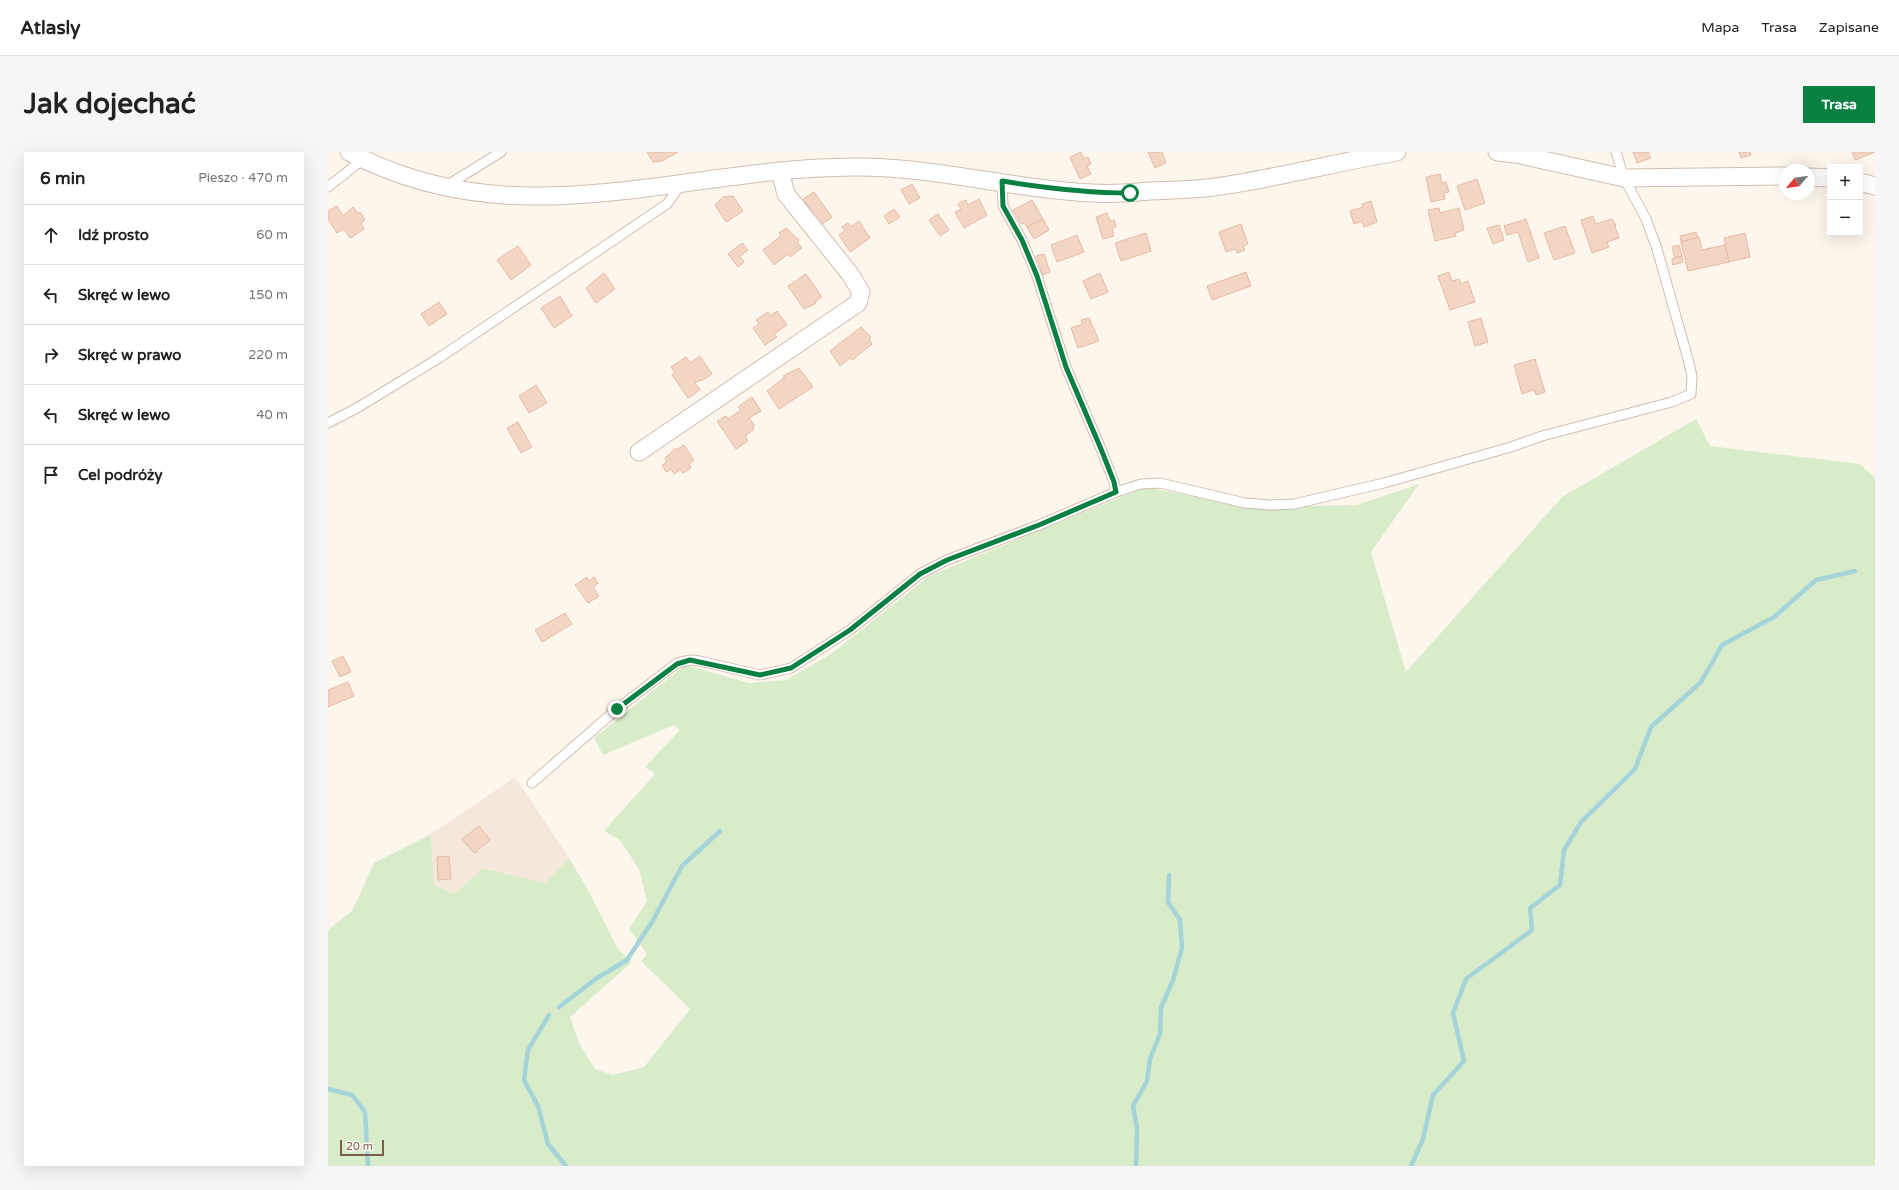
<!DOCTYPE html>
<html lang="pl">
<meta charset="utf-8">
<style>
:root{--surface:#fff;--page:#f6f6f6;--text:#222;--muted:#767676;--line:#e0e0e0;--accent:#0b8043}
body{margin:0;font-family:"Varela Round",sans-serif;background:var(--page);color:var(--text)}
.controls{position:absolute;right:12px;top:12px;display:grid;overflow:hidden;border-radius:0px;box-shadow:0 4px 16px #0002}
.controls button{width:36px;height:36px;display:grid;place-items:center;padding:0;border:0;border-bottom:1px solid var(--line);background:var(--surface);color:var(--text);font:20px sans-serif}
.compass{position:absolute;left:1451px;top:12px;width:36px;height:36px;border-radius:50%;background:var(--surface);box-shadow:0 4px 16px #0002;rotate:241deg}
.scale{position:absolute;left:12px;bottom:10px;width:44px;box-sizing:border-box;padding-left:4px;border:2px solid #7a5c4d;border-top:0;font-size:11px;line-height:14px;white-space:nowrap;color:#7a5c4d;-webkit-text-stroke:3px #fffaf3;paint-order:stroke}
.stop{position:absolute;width:12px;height:12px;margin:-9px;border:3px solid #0b8043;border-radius:50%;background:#fff}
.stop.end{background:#0b8043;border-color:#fff;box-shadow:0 1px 4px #0008}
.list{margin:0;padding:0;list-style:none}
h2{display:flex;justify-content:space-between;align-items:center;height:52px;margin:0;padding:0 16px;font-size:17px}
h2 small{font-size:13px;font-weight:400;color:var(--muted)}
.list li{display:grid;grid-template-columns:26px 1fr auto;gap:12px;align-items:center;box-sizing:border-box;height:60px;padding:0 16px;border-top:1px solid var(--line)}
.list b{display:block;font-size:15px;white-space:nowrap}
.list em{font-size:13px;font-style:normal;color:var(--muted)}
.icon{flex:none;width:22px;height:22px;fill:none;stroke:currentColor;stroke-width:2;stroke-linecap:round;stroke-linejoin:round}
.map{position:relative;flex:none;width:1547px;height:1014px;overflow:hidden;border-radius:0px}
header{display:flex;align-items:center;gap:24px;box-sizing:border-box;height:56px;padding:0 20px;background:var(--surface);border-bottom:1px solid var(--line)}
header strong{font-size:19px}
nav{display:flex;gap:22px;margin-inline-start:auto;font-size:14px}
.intro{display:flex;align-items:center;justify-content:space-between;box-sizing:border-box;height:96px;padding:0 24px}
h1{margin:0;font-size:28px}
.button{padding:10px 18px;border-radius:0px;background:var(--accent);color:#fff;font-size:14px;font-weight:700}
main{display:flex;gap:24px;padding:0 24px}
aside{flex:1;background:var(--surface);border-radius:0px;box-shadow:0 4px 16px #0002}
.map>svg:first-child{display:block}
</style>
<header>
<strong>Atlasly</strong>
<nav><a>Mapa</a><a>Trasa</a><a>Zapisane</a></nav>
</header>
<div class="intro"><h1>Jak dojechać</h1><a class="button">Trasa</a></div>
<main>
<aside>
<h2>6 min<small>Pieszo · 470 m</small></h2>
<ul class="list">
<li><svg class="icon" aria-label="ahead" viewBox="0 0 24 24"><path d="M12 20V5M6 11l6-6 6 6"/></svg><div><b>Idź prosto</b></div><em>60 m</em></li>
<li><svg class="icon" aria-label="left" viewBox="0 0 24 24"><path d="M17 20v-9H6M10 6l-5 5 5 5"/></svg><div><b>Skręć w lewo</b></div><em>150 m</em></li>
<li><svg class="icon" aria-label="right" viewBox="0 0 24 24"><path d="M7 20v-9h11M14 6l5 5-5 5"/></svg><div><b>Skręć w prawo</b></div><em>220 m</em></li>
<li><svg class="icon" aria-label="left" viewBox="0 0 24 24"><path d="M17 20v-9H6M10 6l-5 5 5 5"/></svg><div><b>Skręć w lewo</b></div><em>40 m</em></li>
<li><svg class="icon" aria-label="arrive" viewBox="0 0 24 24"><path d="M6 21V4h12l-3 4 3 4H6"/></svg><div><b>Cel podróży</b></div></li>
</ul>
</aside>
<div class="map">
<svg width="1547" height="1014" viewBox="0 0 1547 1014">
<rect width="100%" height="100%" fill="#fdf6ec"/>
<path fill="#f5e8da" d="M 187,625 L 241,706 L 217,731 L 155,716 L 126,742 L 106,733 L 103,682 Z"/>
<path fill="#d8ecc9" d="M 1368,267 L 1382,294 L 1532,312 L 1547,326 L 1547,1014 L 0,1014 L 0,778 L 24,759 L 46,711 L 103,682 L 106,733 L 126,742 L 155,716 L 217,731 L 241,706 L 260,738 L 290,797 L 304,810 L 242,865 L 251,891 L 267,917 L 285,923 L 316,915 L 362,857 L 313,809 L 319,802 L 301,777 L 319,749 L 311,717 L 292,688 L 276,679 L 327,622 L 317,615 L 352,578 L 346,573 L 275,603 L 266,586 L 357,513 L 421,531 L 458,528 L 503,502 L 601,424 L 817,335 L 918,355 L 1029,353 L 1091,332 L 1043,400 L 1078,520 L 1234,345 Z"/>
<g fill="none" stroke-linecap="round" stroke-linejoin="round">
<g stroke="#a5d3da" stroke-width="4.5">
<path d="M 231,855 L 269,826 L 299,808 L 324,770 L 354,714 L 392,679"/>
<path d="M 221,863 L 200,898 L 196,928 L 210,954 L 220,992 L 238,1014"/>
<path d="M 0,937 L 24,943 L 37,960 L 40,1014"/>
<path d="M 808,1014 L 809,976 L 805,954 L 819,929 L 822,907 L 832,882 L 833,856 L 845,828 L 854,796 L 852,768 L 840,750 L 841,723"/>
<path d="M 1083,1014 L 1095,987 L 1105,943 L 1136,909 L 1125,861 L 1138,827 L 1204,778 L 1202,756 L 1232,733 L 1236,698 L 1253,670 L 1307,617 L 1323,575 L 1373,530 L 1394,493 L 1446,465 L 1488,428 L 1527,419"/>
</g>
</g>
<g fill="#f3d5c3" stroke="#e6bba3">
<path d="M 319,0 L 350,0 L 334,9 L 325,10 Z"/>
<path d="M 753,0 L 756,7 L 760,5 L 763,12 L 759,14 L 763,22 L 752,27 L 742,5 Z"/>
<path d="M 820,0 L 834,0 L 838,11 L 827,16 Z"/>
<path d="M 1305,0 L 1320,0 L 1323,6 L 1309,11 Z"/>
<path d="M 1411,0 L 1422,0 L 1423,3 L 1413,6 Z"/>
<path d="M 1524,0 L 1547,0 L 1527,8 Z"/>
<path d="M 1112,22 L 1114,31 L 1118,30 L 1121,40 L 1116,41 L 1117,47 L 1103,50 L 1098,25 Z"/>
<path d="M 1149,27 L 1157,51 L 1137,58 L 1129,34 Z"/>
<path d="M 584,32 L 592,46 L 581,52 L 573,38 Z"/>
<path d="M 486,40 L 504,65 L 493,73 L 475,47 Z"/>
<path d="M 405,44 L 415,59 L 398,70 L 387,53 L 395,45 Z"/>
<path d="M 651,47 L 659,63 L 636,76 L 627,60 L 633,57 L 630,52 L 638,48 L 640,53 Z"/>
<path d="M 704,48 L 715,67 L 699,75 L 696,71 L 693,72 L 685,58 Z"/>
<path d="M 1043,49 L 1049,70 L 1036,75 L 1034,69 L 1026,72 L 1022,59 L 1035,55 L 1034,52 Z"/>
<path d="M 9,54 L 15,64 L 25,55 L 30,61 L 32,60 L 37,68 L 33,71 L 36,77 L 22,86 L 16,77 L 9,81 L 0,67 L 0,59 Z"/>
<path d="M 1111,56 L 1112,61 L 1131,56 L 1136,78 L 1127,81 L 1128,84 L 1107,89 L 1100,58 Z"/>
<path d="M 566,57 L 572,65 L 561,72 L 556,64 Z"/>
<path d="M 779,61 L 782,69 L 786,68 L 788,75 L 784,76 L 786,84 L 775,87 L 768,65 Z"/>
<path d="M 610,62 L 621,78 L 612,84 L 601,68 Z"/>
<path d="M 1265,64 L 1268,72 L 1284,67 L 1288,73 L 1287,74 L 1291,86 L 1279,90 L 1281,95 L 1264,101 L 1253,68 Z"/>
<path d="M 715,67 L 721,78 L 706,87 L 699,75 Z"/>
<path d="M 1198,67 L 1211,106 L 1200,110 L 1190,80 L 1179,83 L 1176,74 Z"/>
<path d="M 531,69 L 542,86 L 522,100 L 511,83 L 517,79 L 514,75 L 520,71 L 523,75 Z"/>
<path d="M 913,72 L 920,92 L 915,94 L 917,98 L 909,101 L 907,97 L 898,100 L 891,80 Z"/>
<path d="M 1171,73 L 1176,88 L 1165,92 L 1159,76 Z"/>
<path d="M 1237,74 L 1247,101 L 1226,108 L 1216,81 Z"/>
<path d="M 458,76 L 471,88 L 469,90 L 474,96 L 462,105 L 460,102 L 446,113 L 435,98 L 453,84 L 451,81 Z"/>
<path d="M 1368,80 L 1370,86 L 1353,90 L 1352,84 Z"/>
<path d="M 818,81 L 823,99 L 793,109 L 787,91 Z"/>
<path d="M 1417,81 L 1422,105 L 1401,110 L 1396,86 Z"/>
<path d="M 749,83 L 756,100 L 729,110 L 723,93 Z"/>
<path d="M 1371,85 L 1374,98 L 1397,93 L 1401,110 L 1360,119 L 1353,90 Z"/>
<path d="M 414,91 L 420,98 L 412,104 L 416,110 L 410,115 L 400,102 Z"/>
<path d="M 1351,93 L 1354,104 L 1347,106 L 1344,95 Z"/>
<path d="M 190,94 L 203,113 L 183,128 L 169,108 Z"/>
<path d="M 716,102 L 722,120 L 715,123 L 708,104 Z"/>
<path d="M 1354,104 L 1355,110 L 1345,113 L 1344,107 Z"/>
<path d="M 918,120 L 923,134 L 884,148 L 879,134 Z"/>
<path d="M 1121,120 L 1124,129 L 1131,127 L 1133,132 L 1140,129 L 1147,150 L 1122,158 L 1110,124 Z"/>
<path d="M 276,121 L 287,137 L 268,151 L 258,136 Z"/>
<path d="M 772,121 L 780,140 L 763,147 L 755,129 Z"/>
<path d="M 478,122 L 494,145 L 488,149 L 487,152 L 476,157 L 460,134 Z"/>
<path d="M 232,144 L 244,164 L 226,176 L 213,156 Z"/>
<path d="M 111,150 L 119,162 L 101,174 L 93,162 Z"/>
<path d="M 449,159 L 459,173 L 446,182 L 449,185 L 437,193 L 425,176 L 431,172 L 428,168 L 440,160 L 442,164 Z"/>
<path d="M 761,166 L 771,189 L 750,196 L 743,176 L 755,172 L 753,168 Z"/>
<path d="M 1153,166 L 1160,190 L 1147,194 L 1140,170 Z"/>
<path d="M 533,175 L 543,185 L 541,187 L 544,192 L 524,208 L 522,206 L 512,214 L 502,199 Z"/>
<path d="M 372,204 L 384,222 L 373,229 L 372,228 L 367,231 L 372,238 L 360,246 L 344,223 L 347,221 L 343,215 L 358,205 L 362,211 Z"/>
<path d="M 1207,207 L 1217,240 L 1208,243 L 1206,238 L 1194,242 L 1186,213 Z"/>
<path d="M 471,216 L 485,235 L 451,257 L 439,239 L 457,225 L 455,224 Z"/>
<path d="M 208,233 L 219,251 L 201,261 L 191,244 Z"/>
<path d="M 424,245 L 433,259 L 421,266 L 426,273 L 425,278 L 417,284 L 420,289 L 408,297 L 389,269 L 398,264 L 400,267 L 413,258 L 410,255 Z"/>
<path d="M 190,270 L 204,295 L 193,301 L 179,276 Z"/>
<path d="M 356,293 L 366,308 L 361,312 L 363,316 L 355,321 L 352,318 L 346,322 L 343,317 L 338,320 L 334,313 L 339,310 L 337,306 L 348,296 L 349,298 Z"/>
<path d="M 259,425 L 261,429 L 266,425 L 270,431 L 265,435 L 271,444 L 260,451 L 247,433 Z"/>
<path d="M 237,461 L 244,472 L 214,490 L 207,478 Z"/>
<path d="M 15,504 L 23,520 L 12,525 L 4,509 Z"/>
<path d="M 20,530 L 26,544 L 0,555 L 0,538 Z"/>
<path d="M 151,674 L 162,688 L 146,701 L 134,687 Z"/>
<path d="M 121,704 L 123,727 L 110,728 L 109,705 Z"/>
</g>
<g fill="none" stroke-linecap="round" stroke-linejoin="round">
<g stroke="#d1beb0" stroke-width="11">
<g id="service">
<path d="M 118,34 L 173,0"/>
<path d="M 0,35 L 38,5"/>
<path d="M 0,271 L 29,256 L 111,206 L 339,52 L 354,31"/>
<path d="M 788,340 L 813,332 L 832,331 L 917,351 L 942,353 L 966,352 L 1056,331 L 1183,295 L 1214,284 L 1344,250 L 1363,242 L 1364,224 L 1360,207 L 1329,97 L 1318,67 L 1296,26 L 1288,0"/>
<path d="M 204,631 L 289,557 L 349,511 L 363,508 L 372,509 L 432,523 L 463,516 L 522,478 L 592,422 L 619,408 L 711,373 L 788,340 L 786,330 L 773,297 L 738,215 L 709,124 L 694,88 L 675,54 L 674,29"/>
</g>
</g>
<g stroke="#d1beb0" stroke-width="19">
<g id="minor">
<path d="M 21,0 C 189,89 350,16 525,15 C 605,14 683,37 763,41 C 782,42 802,41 822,39 C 852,38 882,37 912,31 C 965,22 1016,9 1069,0"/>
<path d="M 1169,0 L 1188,2 L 1296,26 L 1457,24"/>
<path d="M 1481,25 L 1502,26"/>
<path d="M 1532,30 L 1547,34"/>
<path d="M 311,300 L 530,151 L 533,140 L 522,122 L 458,42 L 452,19"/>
</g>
</g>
<use href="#service" stroke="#fff" stroke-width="9"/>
<use href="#minor" stroke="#fff" stroke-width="17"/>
</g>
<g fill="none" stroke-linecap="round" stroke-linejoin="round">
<path stroke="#0b8043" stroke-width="5" d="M 289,557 L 349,512 L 362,508 L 432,523 L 463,516 L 522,478 L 592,422 L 619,408 L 711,373 L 788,340 L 786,330 L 773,297 L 738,215 L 709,124 L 694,88 L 675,54 L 674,29 C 717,36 758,41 802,41"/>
</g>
</svg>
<div class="controls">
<button>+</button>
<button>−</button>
</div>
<svg class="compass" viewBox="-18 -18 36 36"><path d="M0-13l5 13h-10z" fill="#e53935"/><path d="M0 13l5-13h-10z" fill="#767676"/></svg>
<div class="scale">20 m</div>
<div class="stop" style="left:802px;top:41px"></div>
<div class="stop end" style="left:289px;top:557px"></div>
</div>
</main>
